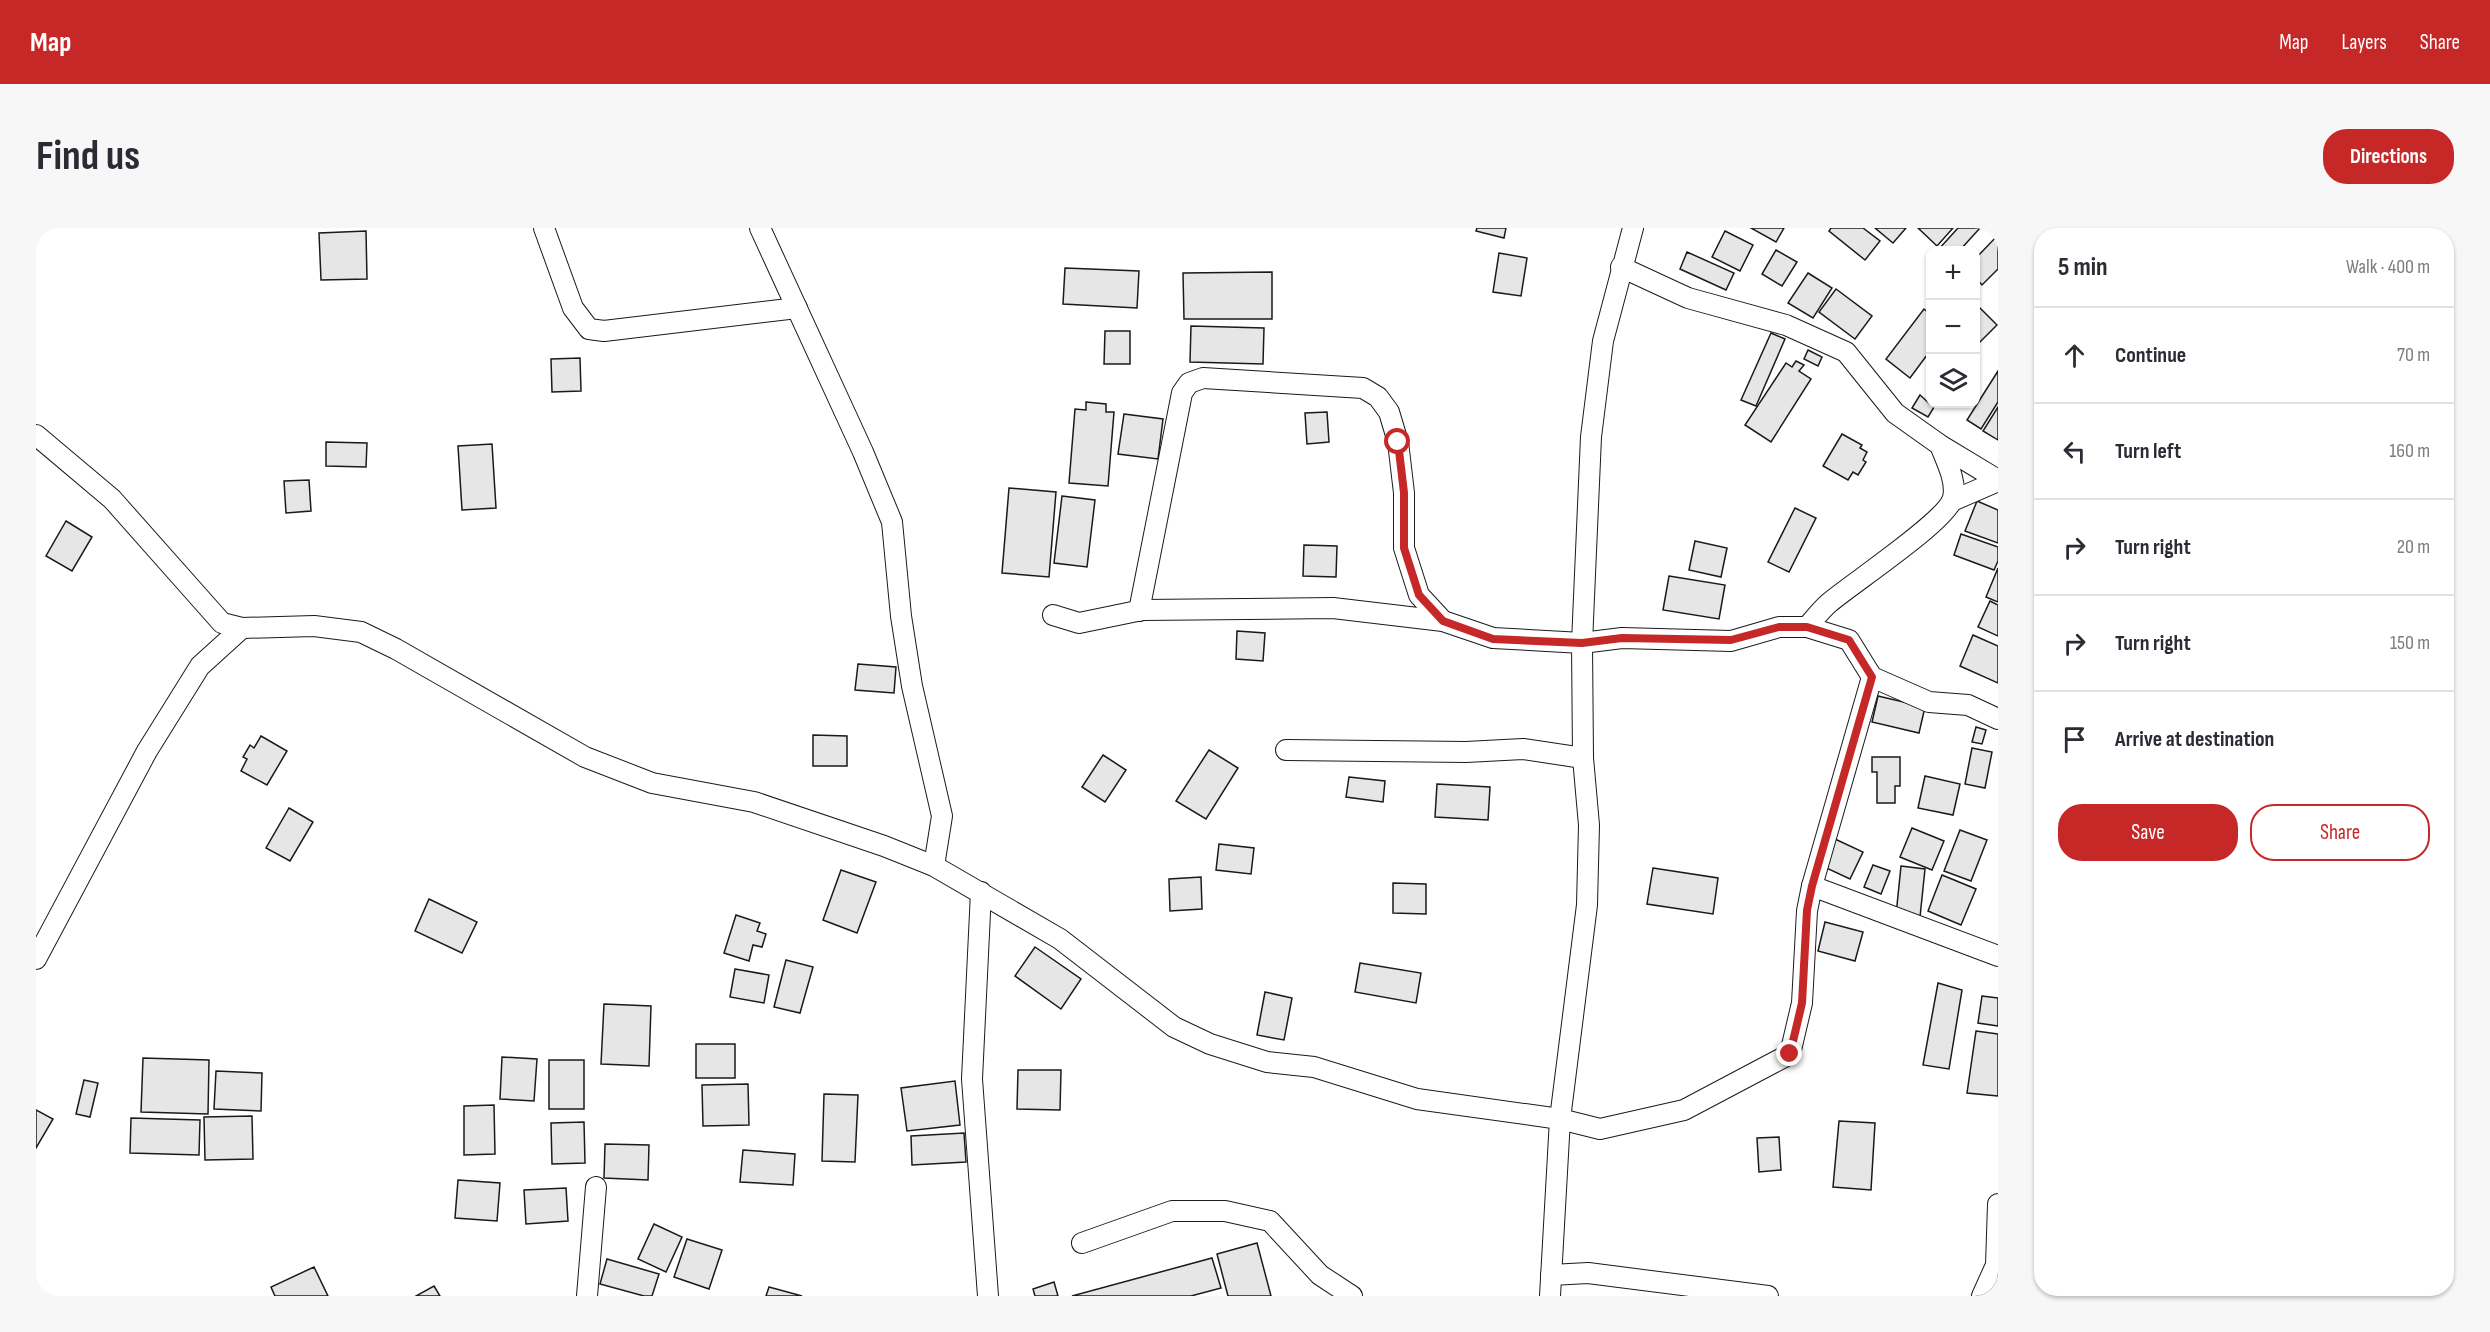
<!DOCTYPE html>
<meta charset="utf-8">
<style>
:root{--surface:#fff;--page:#f7f7f7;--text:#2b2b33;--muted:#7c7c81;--line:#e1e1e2;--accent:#c62828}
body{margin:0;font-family:"Sofia Sans Condensed",sans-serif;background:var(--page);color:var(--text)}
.controls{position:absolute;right:18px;top:18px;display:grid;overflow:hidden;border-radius:12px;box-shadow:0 2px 4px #0004}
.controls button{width:54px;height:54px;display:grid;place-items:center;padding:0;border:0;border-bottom:2px solid var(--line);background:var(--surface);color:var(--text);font:30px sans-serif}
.stop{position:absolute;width:18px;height:18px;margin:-14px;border:4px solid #c62828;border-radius:50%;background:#fff}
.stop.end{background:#c62828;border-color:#fff;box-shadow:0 2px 6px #0008}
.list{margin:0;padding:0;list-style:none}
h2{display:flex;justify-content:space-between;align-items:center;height:78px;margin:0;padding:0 24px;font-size:26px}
h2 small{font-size:20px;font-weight:400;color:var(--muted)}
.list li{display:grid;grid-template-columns:39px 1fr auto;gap:18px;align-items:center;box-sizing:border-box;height:96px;padding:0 24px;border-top:2px solid var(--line)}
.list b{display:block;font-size:22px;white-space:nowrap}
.list em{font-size:20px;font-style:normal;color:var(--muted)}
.actions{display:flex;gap:12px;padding:18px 24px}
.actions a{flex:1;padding:14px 0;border:2px solid var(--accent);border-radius:24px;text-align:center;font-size:21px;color:var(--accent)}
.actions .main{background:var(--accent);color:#fff}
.icon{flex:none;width:33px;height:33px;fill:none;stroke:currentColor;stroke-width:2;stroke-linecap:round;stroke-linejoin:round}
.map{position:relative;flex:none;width:1962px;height:1068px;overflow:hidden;border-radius:24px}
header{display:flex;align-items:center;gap:36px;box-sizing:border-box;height:84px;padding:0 30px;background:var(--accent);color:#fff}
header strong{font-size:28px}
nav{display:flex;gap:33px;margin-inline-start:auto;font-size:21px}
.intro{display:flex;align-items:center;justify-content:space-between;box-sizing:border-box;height:144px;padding:0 36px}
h1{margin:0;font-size:42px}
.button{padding:15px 27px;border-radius:24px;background:var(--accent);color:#fff;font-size:21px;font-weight:700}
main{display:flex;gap:36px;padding:0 36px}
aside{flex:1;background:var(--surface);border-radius:24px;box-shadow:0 2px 4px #0004}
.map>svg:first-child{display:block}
</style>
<header>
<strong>Map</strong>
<nav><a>Map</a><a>Layers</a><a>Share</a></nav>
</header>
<div class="intro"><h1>Find us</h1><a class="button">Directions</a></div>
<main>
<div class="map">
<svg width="1962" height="1068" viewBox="0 0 1962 1068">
<rect width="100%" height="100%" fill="#fff"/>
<g fill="#e6e6e6" stroke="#1a1a1a" stroke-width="1.5">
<path d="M 1441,0 L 1470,0 L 1468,10 L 1440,3 Z"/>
<path d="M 1715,0 L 1748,0 L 1740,14 Z"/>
<path d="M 1795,0 L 1827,0 L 1844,13 L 1829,32 L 1793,3 Z"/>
<path d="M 1839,0 L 1870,0 L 1857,15 Z"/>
<path d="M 1882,0 L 1917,0 L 1901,18 Z"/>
<path d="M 1922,0 L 1944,0 L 1924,22 L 1902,22 Z"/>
<path d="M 330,3 L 331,51 L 285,52 L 283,5 Z"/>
<path d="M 1689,3 L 1717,17 L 1704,43 L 1676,29 Z"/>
<path d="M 1962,7 L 1962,41 L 1946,57 L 1940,50 L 1940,30 Z"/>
<path d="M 1740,22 L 1761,34 L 1746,58 L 1726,46 Z"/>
<path d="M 1651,24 L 1698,45 L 1690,62 L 1644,41 Z"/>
<path d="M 1463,25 L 1491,30 L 1485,68 L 1457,64 Z"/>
<path d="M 1029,40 L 1103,43 L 1101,80 L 1027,76 Z"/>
<path d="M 1236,44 L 1236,91 L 1148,91 L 1147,45 Z"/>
<path d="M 1772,45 L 1796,60 L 1777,90 L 1752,75 Z"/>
<path d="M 1800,61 L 1836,88 L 1819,111 L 1783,84 Z"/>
<path d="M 1940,76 L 1961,97 L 1940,118 Z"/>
<path d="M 1888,81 L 1894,86 L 1894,123 L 1874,150 L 1850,131 Z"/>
<path d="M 1155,98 L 1228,100 L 1227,136 L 1154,134 Z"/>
<path d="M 1069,103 L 1094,103 L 1094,136 L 1068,136 Z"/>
<path d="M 1735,105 L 1749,111 L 1720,178 L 1705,172 Z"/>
<path d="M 1772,122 L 1786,129 L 1782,138 L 1768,131 Z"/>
<path d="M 544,130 L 545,163 L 516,164 L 515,131 Z"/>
<path d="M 1760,133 L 1768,137 L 1763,143 L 1775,151 L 1735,214 L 1709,197 L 1750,135 L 1756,139 Z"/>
<path d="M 1962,143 L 1962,174 L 1945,201 L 1931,192 Z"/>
<path d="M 1884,167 L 1894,176 L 1900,176 L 1892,189 L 1876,180 Z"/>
<path d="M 1050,174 L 1070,176 L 1070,184 L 1078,184 L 1072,258 L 1033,255 L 1039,181 L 1050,182 Z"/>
<path d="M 1962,179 L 1962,212 L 1947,203 Z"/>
<path d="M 1291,184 L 1293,214 L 1271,216 L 1269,185 Z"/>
<path d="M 1088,186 L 1127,191 L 1122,231 L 1082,226 Z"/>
<path d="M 1806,206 L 1826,217 L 1824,220 L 1831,224 L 1827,232 L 1830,234 L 1822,247 L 1817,244 L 1812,252 L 1787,238 Z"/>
<path d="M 290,214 L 331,215 L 330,239 L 290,238 Z"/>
<path d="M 456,216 L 460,280 L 426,282 L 422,218 Z"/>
<path d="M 273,252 L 275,283 L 250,285 L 248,253 Z"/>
<path d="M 973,260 L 1020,264 L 1013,349 L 966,345 Z"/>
<path d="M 1026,268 L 1059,272 L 1051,339 L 1018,335 Z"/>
<path d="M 1941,273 L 1962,282 L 1962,315 L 1929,303 Z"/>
<path d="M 1759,280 L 1780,290 L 1753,344 L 1732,334 Z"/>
<path d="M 30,293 L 56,309 L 36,343 L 10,328 Z"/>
<path d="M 1925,306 L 1962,319 L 1962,333 L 1958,342 L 1918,327 Z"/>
<path d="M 1659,313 L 1691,320 L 1685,349 L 1653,342 Z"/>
<path d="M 1268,317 L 1301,318 L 1300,349 L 1267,348 Z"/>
<path d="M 1962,340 L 1962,374 L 1950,369 Z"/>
<path d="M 1633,348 L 1689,357 L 1683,391 L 1627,382 Z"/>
<path d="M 1954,373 L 1962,377 L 1962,408 L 1942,399 Z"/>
<path d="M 1201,403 L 1229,405 L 1227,433 L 1200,431 Z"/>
<path d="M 1937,407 L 1962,418 L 1962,455 L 1924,438 Z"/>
<path d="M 822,436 L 860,439 L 858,465 L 819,462 Z"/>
<path d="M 1842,468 L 1889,479 L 1883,505 L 1836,494 Z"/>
<path d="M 1940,499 L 1950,502 L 1946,516 L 1936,514 Z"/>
<path d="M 777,507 L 811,508 L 811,538 L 777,538 Z"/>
<path d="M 225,508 L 251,523 L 231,557 L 205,543 L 211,531 L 207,529 L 214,517 L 218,520 Z"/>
<path d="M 1936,520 L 1956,524 L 1949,560 L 1929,556 Z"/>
<path d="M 1173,522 L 1202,540 L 1170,591 L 1140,573 Z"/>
<path d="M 1067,527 L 1090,542 L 1069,574 L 1046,559 Z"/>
<path d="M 1836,529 L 1864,529 L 1864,558 L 1859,558 L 1859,575 L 1841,575 L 1841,544 L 1836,544 Z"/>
<path d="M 1889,548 L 1924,556 L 1917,587 L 1882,580 Z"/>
<path d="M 1313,549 L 1349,553 L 1347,574 L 1310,569 Z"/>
<path d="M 1401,556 L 1454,559 L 1452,592 L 1399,589 Z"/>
<path d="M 253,580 L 277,594 L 254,633 L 230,620 Z"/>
<path d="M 1876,600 L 1908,613 L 1896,642 L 1864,629 Z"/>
<path d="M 1924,602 L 1951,612 L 1935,653 L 1908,643 Z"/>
<path d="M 1799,611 L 1827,624 L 1814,651 L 1786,638 Z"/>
<path d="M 1183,616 L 1218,620 L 1215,646 L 1180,642 Z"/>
<path d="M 1837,637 L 1854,643 L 1845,666 L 1828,659 Z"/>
<path d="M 1865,638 L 1889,641 L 1884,689 L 1860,687 Z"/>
<path d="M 1617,640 L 1682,650 L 1677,686 L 1611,676 Z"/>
<path d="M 805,642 L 840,654 L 821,705 L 787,692 Z"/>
<path d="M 1906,647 L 1940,661 L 1925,697 L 1892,683 Z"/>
<path d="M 1165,649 L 1166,681 L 1134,683 L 1133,651 Z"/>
<path d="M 1357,655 L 1390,656 L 1390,686 L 1357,685 Z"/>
<path d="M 393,671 L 441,694 L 426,725 L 379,703 Z"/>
<path d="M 700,687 L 724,695 L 721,703 L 730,706 L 726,719 L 717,717 L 713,733 L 688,725 Z"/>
<path d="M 1789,694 L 1827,704 L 1819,733 L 1782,723 Z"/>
<path d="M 999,719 L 1045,751 L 1025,781 L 979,748 Z"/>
<path d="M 750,732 L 777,739 L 764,785 L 738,779 Z"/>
<path d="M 1324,735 L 1385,745 L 1380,775 L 1319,764 Z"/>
<path d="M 699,741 L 733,747 L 728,775 L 694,769 Z"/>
<path d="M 1902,755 L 1926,762 L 1913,841 L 1887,837 Z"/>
<path d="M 1229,764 L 1256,770 L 1248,812 L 1221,807 Z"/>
<path d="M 1946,768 L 1962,770 L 1962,798 L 1942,795 Z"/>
<path d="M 568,776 L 615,778 L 613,838 L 565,836 Z"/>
<path d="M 1940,803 L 1962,806 L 1962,868 L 1931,865 Z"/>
<rect x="660" y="816" width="39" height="34"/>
<path d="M 466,829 L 501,831 L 498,873 L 464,871 Z"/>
<path d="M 107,830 L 173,832 L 172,886 L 105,884 Z"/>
<rect x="513" y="832" width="35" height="49"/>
<path d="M 982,842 L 1025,842 L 1024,882 L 981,881 Z"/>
<path d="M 180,843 L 226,845 L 225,883 L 178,881 Z"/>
<path d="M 48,852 L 62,855 L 54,889 L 40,886 Z"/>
<path d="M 919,853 L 924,897 L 871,903 L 865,860 Z"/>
<path d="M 712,856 L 713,897 L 667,898 L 666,857 Z"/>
<path d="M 788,866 L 822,867 L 819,934 L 786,933 Z"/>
<path d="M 458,877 L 459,926 L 428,927 L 428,878 Z"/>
<path d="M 0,882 L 17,891 L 0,920 Z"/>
<path d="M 216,888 L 217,931 L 169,932 L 168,889 Z"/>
<path d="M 95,890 L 164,892 L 163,927 L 94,925 Z"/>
<path d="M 1803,893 L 1839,895 L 1835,962 L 1797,959 Z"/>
<path d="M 548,894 L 549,935 L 516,936 L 515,895 Z"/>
<path d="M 928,905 L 930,934 L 876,937 L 875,908 Z"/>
<path d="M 1743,909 L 1745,942 L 1723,944 L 1721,910 Z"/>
<path d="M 569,916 L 613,917 L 612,952 L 568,950 Z"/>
<path d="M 707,922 L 759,926 L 757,957 L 704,954 Z"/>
<path d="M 422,952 L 464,955 L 461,993 L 419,990 Z"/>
<path d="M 530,960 L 532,993 L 490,996 L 488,962 Z"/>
<path d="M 618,996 L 646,1009 L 630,1044 L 602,1031 Z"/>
<path d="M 651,1011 L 686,1022 L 673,1061 L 638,1049 Z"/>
<path d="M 1221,1015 L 1235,1068 L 1192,1068 L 1181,1026 Z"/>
<path d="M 1176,1030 L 1185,1060 L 1155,1068 L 1036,1068 Z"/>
<path d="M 571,1031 L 623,1046 L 616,1068 L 608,1068 L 564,1056 Z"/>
<path d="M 278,1039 L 292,1068 L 239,1068 L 235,1059 Z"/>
<path d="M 1018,1054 L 1022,1068 L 999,1068 L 997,1061 Z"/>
<path d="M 398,1058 L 404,1068 L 380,1068 Z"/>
<path d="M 733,1059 L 766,1068 L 730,1068 Z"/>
</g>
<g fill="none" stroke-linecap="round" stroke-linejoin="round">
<g stroke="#1a1a1a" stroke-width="22">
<g id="minor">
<path d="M 508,0 L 537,80 L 553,101 L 568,103 L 761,80"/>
<path d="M 724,0 L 827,224 L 856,294 L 865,388 L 876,458 L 906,588 L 898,638"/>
<path d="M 1585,39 L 1652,70 L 1750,97 L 1810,124 L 1859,185 L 1904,217 L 1962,252"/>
<path d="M 0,207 L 76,271 L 186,395 L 206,400 L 278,398 L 325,404 L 360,421 L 549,529 L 616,555 L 718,574 L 848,618 L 898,638 L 1024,711 L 1138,799 L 1174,816 L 1231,834 L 1278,839 L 1381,871 L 1524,891 L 1564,901 L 1648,882 L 1754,826 L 1766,775 L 1771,683 L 1776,658 L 1836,449"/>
<path d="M 1916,273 L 1962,253"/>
<path d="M 1103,383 L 1146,165 L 1153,155 L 1167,150 L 1327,160 L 1342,169 L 1353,184 L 1362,214 L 1368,265 L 1368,320 L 1383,367 L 1407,393"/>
<path d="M 1017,387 L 1043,395 L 1106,382 L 1297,380 L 1407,393 L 1457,410 L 1546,415 L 1586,410 L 1695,413 L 1743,399 L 1771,399 L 1813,412 L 1836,449 L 1893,474 L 1932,477 L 1962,491"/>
<path d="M 1771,399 C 1778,391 1785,382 1793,375 C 1815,356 1911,293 1917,270 C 1921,253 1910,233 1904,217"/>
<path d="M 1250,522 L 1430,524 L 1487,521 L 1547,530"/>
<path d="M 1776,658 L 1962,728"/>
<path d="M 945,664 L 936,851 L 952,1068"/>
<path d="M 0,731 L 111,523 L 164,438 L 206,400"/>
<path d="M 1046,1015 L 1136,983 L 1189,983 L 1234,993 L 1284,1047 L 1316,1068"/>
<path d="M 1515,1047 L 1552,1045 L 1732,1068"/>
<path d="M 551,1068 L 560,959"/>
<path d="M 1514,1068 L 1524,891 L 1551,677 L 1553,597 L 1547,530 L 1546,415 L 1555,209 L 1567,113 L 1597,0"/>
<path d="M 1946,1068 L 1960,1037 L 1962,976"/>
</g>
</g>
<use href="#minor" stroke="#fff" stroke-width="20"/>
</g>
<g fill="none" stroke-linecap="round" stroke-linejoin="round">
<path stroke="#c62828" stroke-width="8" d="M 1362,214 L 1368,265 L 1368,320 L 1383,367 L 1407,393 L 1457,411 L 1546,415 L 1586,410 L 1695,412 L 1743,399 L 1771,399 L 1813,412 L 1836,449 L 1776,658 L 1771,682 L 1766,775 L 1754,826"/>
</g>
</svg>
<div class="controls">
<button>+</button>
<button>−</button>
<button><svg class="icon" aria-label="layers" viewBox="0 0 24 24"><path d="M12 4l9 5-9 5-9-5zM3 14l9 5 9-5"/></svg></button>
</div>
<div class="stop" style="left:1362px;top:214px"></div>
<div class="stop end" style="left:1754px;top:826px"></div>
</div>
<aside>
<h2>5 min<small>Walk · 400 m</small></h2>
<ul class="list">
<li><svg class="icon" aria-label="ahead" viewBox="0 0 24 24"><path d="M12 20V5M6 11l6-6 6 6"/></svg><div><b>Continue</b></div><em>70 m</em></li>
<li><svg class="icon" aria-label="left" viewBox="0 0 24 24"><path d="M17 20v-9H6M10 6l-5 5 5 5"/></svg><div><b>Turn left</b></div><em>160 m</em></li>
<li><svg class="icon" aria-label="right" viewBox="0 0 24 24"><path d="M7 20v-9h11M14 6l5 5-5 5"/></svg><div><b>Turn right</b></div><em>20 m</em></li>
<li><svg class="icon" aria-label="right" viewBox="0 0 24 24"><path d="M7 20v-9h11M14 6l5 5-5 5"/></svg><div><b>Turn right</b></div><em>150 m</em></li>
<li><svg class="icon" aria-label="arrive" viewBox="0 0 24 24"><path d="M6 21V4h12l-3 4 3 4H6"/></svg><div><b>Arrive at destination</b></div></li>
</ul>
<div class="actions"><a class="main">Save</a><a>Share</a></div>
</aside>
</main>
